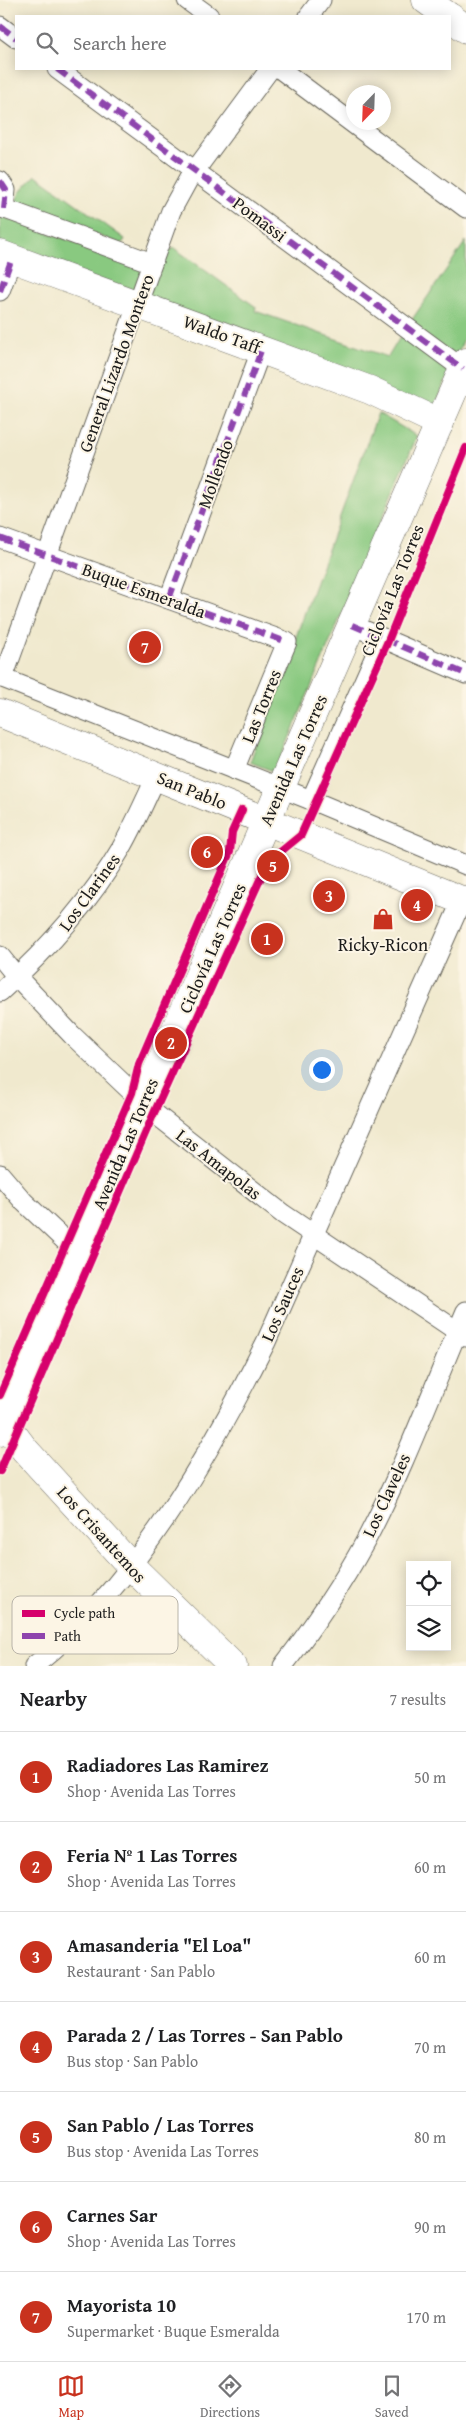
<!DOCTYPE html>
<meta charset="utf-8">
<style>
:root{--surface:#fff;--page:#f2f2f2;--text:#202124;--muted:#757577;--line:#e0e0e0;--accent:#c8321e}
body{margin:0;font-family:"Gentium Book Plus",serif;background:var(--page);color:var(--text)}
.controls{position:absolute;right:15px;bottom:15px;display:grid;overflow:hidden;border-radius:0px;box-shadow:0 2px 12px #0003}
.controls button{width:45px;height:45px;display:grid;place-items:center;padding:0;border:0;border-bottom:1px solid var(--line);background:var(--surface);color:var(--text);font:25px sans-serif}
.compass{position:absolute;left:346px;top:85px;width:45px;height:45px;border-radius:50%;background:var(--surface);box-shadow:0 2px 12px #0003;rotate:203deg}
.you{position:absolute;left:321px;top:1069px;width:18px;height:18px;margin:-12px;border:4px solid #fff;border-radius:50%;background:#1a73e8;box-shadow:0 0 0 8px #1a73e833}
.badge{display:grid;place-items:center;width:32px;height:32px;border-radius:50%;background:var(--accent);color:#fff;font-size:16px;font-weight:700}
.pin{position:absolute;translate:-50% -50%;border:2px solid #fff;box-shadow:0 1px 5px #0006}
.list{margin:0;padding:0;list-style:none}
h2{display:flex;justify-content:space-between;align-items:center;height:65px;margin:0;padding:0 20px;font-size:21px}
h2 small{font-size:16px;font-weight:400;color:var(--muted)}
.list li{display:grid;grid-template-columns:32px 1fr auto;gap:15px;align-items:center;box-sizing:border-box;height:90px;padding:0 20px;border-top:1px solid var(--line)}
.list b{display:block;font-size:19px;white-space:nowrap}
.list p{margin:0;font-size:16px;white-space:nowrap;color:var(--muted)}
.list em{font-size:16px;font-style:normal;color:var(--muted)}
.icon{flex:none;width:28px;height:28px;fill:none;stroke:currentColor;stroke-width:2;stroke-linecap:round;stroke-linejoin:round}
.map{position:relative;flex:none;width:466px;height:1666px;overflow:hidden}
.search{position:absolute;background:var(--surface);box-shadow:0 2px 12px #0003;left:15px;right:15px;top:15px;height:55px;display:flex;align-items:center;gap:12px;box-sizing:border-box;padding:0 18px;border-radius:0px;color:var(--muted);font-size:19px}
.sheet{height:695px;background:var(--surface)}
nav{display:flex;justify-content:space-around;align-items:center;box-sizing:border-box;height:70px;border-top:1px solid var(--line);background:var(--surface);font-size:14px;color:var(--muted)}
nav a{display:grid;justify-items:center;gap:2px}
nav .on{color:var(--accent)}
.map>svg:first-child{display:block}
</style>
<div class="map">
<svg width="466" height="1666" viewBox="0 0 466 1666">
<rect width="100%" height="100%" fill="#fcf5e5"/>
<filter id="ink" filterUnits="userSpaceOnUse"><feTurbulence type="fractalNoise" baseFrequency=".02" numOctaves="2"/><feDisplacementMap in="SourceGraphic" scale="10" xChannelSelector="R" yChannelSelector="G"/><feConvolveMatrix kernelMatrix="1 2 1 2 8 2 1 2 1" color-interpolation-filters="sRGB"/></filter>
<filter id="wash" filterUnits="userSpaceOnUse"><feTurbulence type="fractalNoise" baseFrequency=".0096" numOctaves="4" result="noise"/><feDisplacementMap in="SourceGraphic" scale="20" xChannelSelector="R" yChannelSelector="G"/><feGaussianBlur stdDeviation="1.12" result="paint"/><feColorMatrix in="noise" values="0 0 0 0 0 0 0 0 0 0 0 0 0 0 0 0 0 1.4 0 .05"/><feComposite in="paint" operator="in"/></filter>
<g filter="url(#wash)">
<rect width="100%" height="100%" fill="#f0e9ce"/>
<g fill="#89c980" stroke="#52724e">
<path d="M 36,175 L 125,239 L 122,244 L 14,205 L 20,192 Z"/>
<path d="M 0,216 L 139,265 L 174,248 L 256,307 L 255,311 L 388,357 L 402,334 L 466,241 L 466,334 L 434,409 L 0,247 Z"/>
<path d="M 378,413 L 417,436 L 275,772 L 250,762 Z"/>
</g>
</g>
<g filter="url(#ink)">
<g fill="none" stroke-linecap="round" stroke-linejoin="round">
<g stroke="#66645a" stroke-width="21">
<g id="street">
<path d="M 187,0 L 209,16"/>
<path d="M 309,16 L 321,0"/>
<path d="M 0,26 L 16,38"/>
<path d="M 57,69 L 463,369"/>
<path d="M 280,69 L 466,208"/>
<path d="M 0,181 L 6,190 L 4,209"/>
<path d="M 0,207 L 152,263"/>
<path d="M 0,291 L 12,258"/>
<path d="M 0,538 L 287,642 L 234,770"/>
<path d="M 169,599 L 262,348"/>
<path d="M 352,625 L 466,674"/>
<path d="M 0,677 L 311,800 L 466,865"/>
<path d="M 3,678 L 171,211 L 188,180 L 270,69"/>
<path d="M 311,800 L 383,638"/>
<path d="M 0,956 L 17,977 L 72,1035 L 154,1113 L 283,1214 L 466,1337"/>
<path d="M 0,992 C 47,950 90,902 122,847 C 135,824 146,799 157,775"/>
<path d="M 0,1174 L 24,1202 L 78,1253"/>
<path d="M 34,1666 C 135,1586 209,1456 266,1342 L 462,900"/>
<path d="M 283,1666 C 313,1627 341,1586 365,1542 C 404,1468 433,1388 466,1311"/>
</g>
</g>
<g stroke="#66645a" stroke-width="29">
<g id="secondary">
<path d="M 426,0 L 448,16"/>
<path d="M 450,17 L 466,29"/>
<path d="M 0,254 L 370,390 L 440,423"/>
<path d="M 0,1417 L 25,1450 L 130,1565 L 233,1666"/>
<path d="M 0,1432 L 466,362"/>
</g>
</g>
<g stroke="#66645a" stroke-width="29">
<path id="primary" d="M 0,713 L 466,902"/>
</g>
<use href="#street" stroke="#fff" stroke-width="19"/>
<use href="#secondary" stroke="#fff" stroke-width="28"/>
<use href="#primary" stroke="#fff" stroke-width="28"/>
<g stroke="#8e44ad" stroke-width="6" stroke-dasharray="12 6" stroke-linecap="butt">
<path d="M 0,26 L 16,38"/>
<path d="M 57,69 L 463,369"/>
<path d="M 0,181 L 6,190 L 4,209"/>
<path d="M 0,291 L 12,258"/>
<path d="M 0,538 L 287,642"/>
<path d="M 169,599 L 262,348"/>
<path d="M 352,625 L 466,674"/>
</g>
<g stroke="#fcf5e5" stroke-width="11">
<g id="cycleway">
<path d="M 0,1395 L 132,1093 L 139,1064 L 230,852 L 232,832 L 242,810"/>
<path d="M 0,1471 L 154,1113 L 268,862 L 301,835 L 388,641 L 466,448"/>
</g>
</g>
<use href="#cycleway" stroke="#d6006c" stroke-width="8"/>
</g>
</g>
<defs>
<g id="shop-bare" transform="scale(1.725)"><path d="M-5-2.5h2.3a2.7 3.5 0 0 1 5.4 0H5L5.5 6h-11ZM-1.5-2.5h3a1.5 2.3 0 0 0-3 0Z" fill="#c8321e" stroke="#fcf5e5" stroke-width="2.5" paint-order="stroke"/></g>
</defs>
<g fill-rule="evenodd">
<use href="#shop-bare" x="383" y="919"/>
</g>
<g text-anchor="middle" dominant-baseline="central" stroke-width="4" stroke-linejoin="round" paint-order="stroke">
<g font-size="18" fill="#1c1c1c" stroke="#fcf5e5">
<text transform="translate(260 219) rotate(37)">Pomassi</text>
<text transform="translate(222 334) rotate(20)">Waldo Taff</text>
<text transform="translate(116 363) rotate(-70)">General Lizardo Montero</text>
<text transform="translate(215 474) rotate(-70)">Mollendo</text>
<text transform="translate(144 590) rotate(20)">Buque Esmeralda</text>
<text transform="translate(392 590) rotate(-68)">Ciclovía Las Torres</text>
<text transform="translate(261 706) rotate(-68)">Las Torres</text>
<text transform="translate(293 760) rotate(-66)">Avenida Las Torres</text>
<text transform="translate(192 790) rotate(22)">San Pablo</text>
<text transform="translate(89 892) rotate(-54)">Los Clarines</text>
<text transform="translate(212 948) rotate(-66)">Ciclovía Las Torres</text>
<text transform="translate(125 1144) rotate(-67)">Avenida Las Torres</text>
<text transform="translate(219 1164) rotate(38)">Las Amapolas</text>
<text transform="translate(282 1304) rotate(-66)">Los Sauces</text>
<text transform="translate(386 1495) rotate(-65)">Los Claveles</text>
<text transform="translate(102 1534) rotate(48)">Los Crisantemos</text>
</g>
<g font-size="18" fill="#1c1c1c" stroke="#fcf5e5">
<text x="383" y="944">Ricky-Ricon</text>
</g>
</g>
<rect x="12" y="1596" width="166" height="58" rx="8" fill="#fcf5e5" stroke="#b9b4a9" stroke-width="1"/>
<rect x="22" y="1610" width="23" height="7" fill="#d6006c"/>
<rect x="22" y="1633" width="23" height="6" fill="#8e44ad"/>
<g font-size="14" fill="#1c1c1c">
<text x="54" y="1618">Cycle path</text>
<text x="54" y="1641">Path</text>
</g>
</svg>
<div class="controls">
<button><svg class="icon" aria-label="locate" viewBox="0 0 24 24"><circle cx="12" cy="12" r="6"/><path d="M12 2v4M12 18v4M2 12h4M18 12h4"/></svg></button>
<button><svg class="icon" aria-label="layers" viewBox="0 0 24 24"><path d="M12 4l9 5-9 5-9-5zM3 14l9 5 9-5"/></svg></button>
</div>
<svg class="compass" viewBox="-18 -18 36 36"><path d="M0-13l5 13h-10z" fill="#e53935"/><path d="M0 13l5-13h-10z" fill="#757577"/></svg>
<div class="you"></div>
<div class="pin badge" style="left:267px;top:939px">1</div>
<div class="pin badge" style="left:171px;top:1043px">2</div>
<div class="pin badge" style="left:329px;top:896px">3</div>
<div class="pin badge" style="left:417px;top:905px">4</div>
<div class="pin badge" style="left:273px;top:866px">5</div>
<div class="pin badge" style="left:207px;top:852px">6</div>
<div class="pin badge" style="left:145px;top:647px">7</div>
<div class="search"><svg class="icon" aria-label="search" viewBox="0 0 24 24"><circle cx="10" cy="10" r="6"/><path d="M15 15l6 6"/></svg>Search here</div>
</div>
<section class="sheet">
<h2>Nearby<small>7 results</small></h2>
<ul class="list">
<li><span class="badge">1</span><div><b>Radiadores Las Ramirez</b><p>Shop · Avenida Las Torres</p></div><em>50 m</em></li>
<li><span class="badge">2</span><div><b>Feria Nº 1 Las Torres</b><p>Shop · Avenida Las Torres</p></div><em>60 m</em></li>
<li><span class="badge">3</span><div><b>Amasanderia &quot;El Loa&quot;</b><p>Restaurant · San Pablo</p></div><em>60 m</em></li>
<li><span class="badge">4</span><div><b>Parada 2 / Las Torres - San Pablo</b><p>Bus stop · San Pablo</p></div><em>70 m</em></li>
<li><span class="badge">5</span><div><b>San Pablo / Las Torres</b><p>Bus stop · Avenida Las Torres</p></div><em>80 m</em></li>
<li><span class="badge">6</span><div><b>Carnes Sar</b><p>Shop · Avenida Las Torres</p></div><em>90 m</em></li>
<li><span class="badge">7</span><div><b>Mayorista 10</b><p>Supermarket · Buque Esmeralda</p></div><em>170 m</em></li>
</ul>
</section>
<nav>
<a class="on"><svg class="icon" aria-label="map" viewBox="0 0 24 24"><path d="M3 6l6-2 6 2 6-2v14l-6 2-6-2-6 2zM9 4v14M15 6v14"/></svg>Map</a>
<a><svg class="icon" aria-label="directions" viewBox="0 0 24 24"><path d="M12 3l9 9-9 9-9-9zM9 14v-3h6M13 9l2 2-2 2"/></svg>Directions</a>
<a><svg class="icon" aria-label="saved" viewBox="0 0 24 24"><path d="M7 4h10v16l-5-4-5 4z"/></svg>Saved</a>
</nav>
